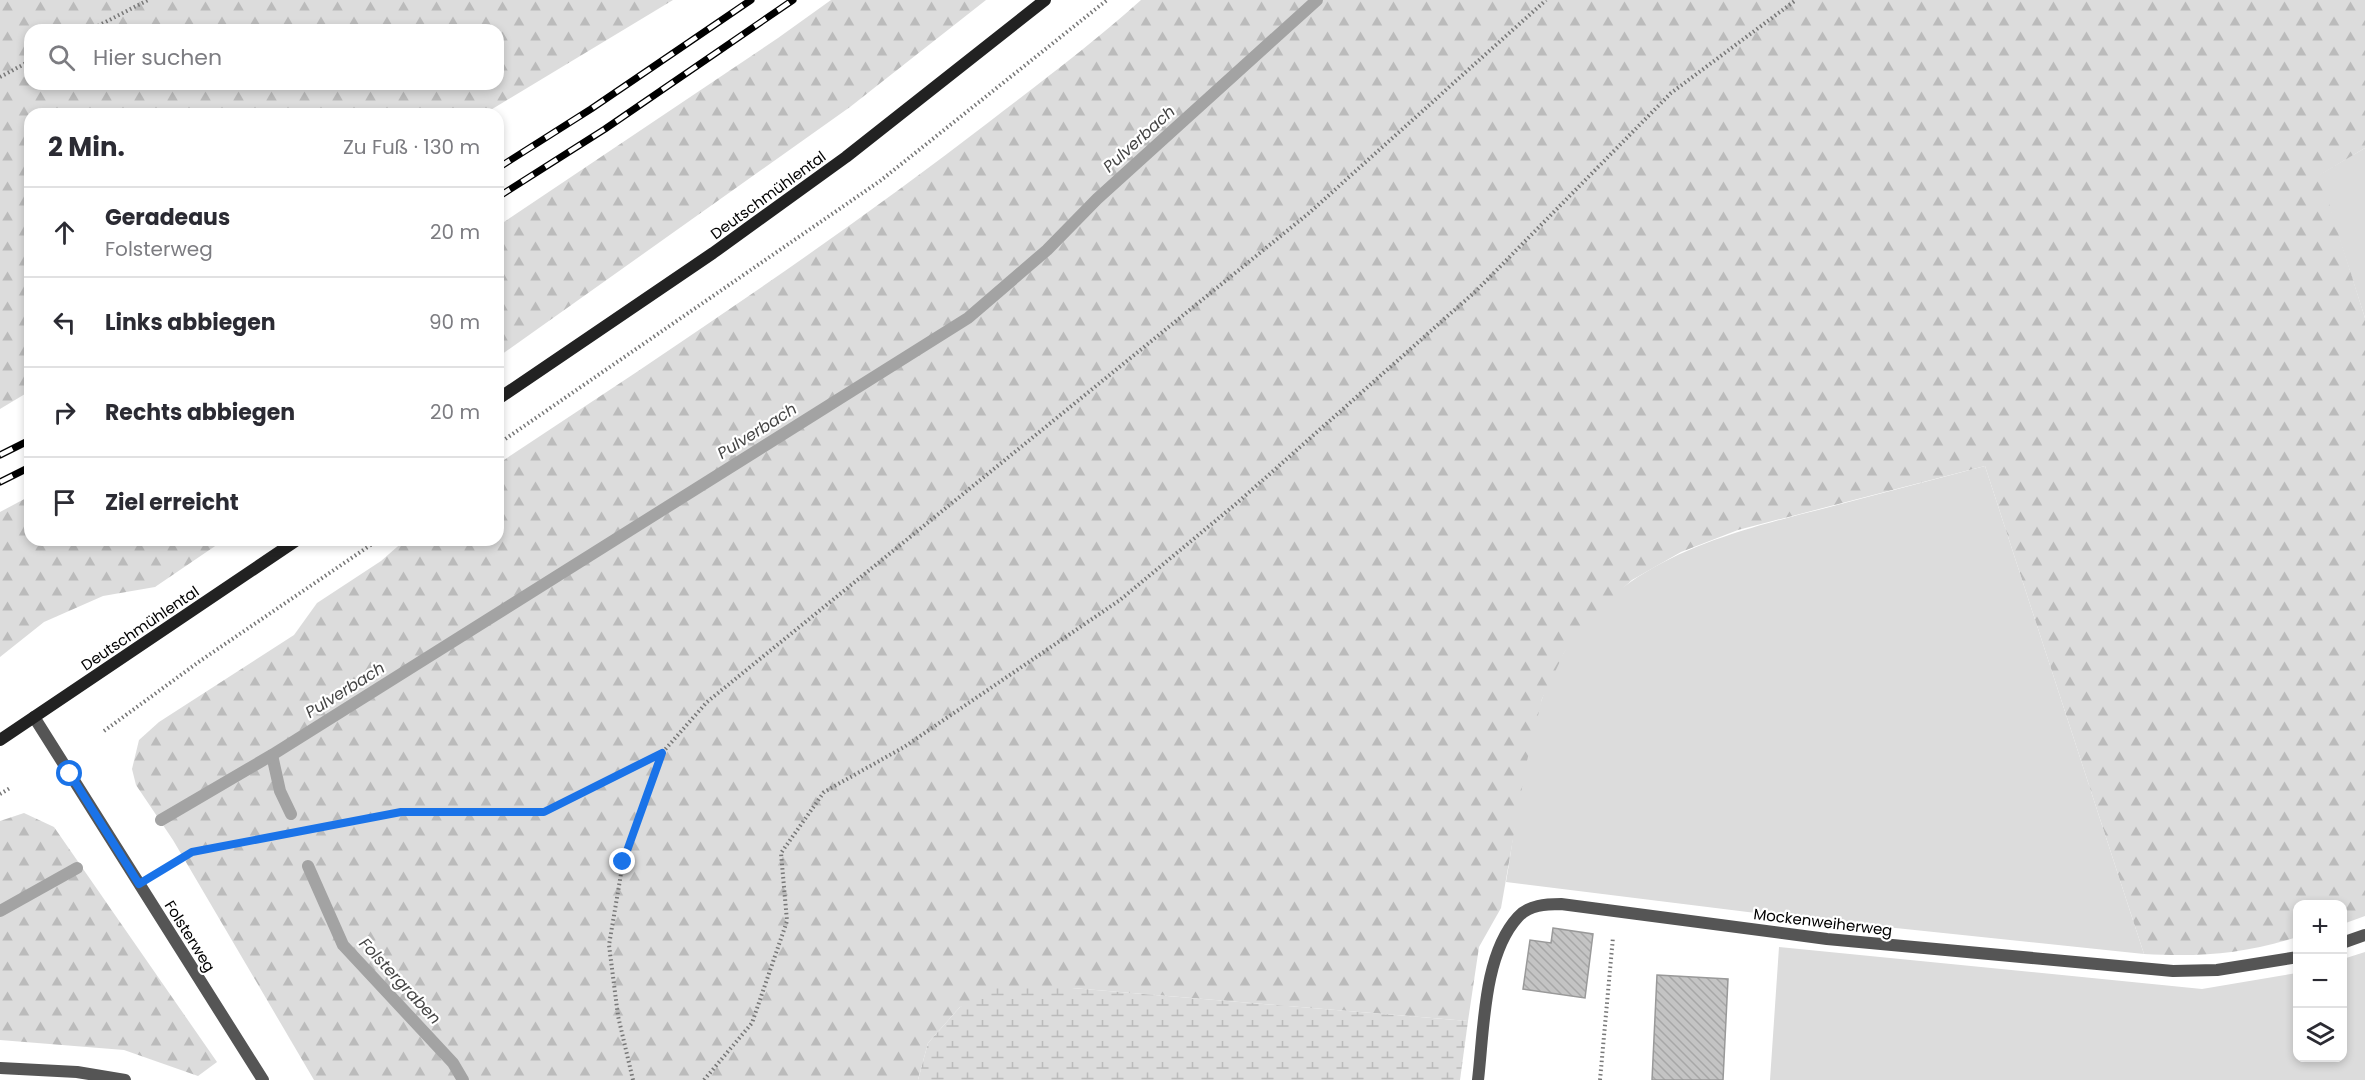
<!DOCTYPE html>
<html lang="de">
<meta charset="utf-8">
<style>
:root{--surface:#fff;--page:#f2f2f3;--text:#2b2b33;--muted:#7c7c81;--line:#e1e1e2}
body{margin:0;font-family:Poppins,sans-serif;background:var(--page);color:var(--text)}
.controls{position:absolute;right:18px;bottom:18px;display:grid;overflow:hidden;border-radius:12px;box-shadow:0 3px 9px #0003}
.controls button{width:54px;height:54px;display:grid;place-items:center;padding:0;border:0;border-bottom:2px solid var(--line);background:var(--surface);color:var(--text);font:30px sans-serif}
.stop{position:absolute;width:18px;height:18px;margin:-14px;border:4px solid #1a73e8;border-radius:50%;background:#fff}
.stop.end{background:#1a73e8;border-color:#fff;box-shadow:0 2px 6px #0008}
.list{margin:0;padding:0;list-style:none}
h2{display:flex;justify-content:space-between;align-items:center;height:78px;margin:0;padding:0 24px;font-size:26px}
h2 small{font-size:20px;font-weight:400;color:var(--muted)}
.list li{display:grid;grid-template-columns:39px 1fr auto;gap:18px;align-items:center;box-sizing:border-box;height:90px;padding:0 24px;border-top:2px solid var(--line)}
.list b{display:block;font-size:22px;white-space:nowrap}
.list p{margin:0;font-size:20px;white-space:nowrap;color:var(--muted)}
.list em{font-size:20px;font-style:normal;color:var(--muted)}
.icon{flex:none;width:33px;height:33px;fill:none;stroke:currentColor;stroke-width:2;stroke-linecap:round;stroke-linejoin:round}
.map{position:relative;flex:none;width:2365px;height:1080px;overflow:hidden}
.search{position:absolute;background:var(--surface);box-shadow:0 3px 9px #0003;left:24px;top:24px;width:480px;height:66px;display:flex;align-items:center;gap:15px;box-sizing:border-box;padding:0 21px;border-radius:18px;color:var(--muted);font-size:22px}
.panel{position:absolute;background:var(--surface);box-shadow:0 3px 9px #0003;left:24px;top:108px;width:480px;height:438px;border-radius:18px}
.map>svg:first-child{display:block}
</style>
<div class="map">
<svg width="2365" height="1080" viewBox="0 0 2365 1080">
<defs>
<pattern id="forest-firs" width="22" height="20" patternUnits="userSpaceOnUse" patternTransform="scale(1.5)"><rect width="22" height="20" fill="#dcdcdc"/><path d="M5 1l3.5 6h-7zM16 11l3.5 6h-7z" fill="#bbb"/></pattern>
<pattern id="wetland-marsh" width="20" height="14" patternUnits="userSpaceOnUse" patternTransform="scale(1.5)"><rect width="20" height="14" fill="#dcdcdc"/><path d="M1 5h8M5 5V1M11 12h8M15 12V8" fill="none" stroke="#bbb"/></pattern>
<pattern id="building-back-hatch" width="6" height="6" patternUnits="userSpaceOnUse" patternTransform="scale(1.5)"><rect width="6" height="6" fill="#c4c4c4"/><path d="M-1 5l2 2M0 0l6 6M5-1l2 2" fill="none" stroke="#a7a7a7"/></pattern>
</defs>
<rect width="100%" height="100%" fill="#fff"/>
<g fill="#dcdcdc">
<path d="M 2365,148 L 2365,318 L 2319,175 Z"/>
<path d="M 1985,466 L 2144,954 L 1781,916 L 1506,882 C 1516,825 1522,754 1542,699 C 1589,570 1703,539 1822,509 C 1876,495 1931,480 1985,466 Z"/>
<path d="M 1779,947 L 2202,989 L 2297,973 L 2298,1058 L 2342,1058 L 2343,959 L 2365,952 L 2365,1080 L 1770,1080 Z"/>
</g>
<g fill="url(#forest-firs)" fill-rule="evenodd">
<path d="M 0,0 L 673,0 L 484,114 L 30,114 L 30,391 L 0,409 ZM 30,30 L 498,30 L 498,84 L 30,84 Z"/>
<path d="M 831,0 L 986,0 L 850,107 L 498,357 L 498,226 L 778,38 Z"/>
<path d="M 1141,0 L 2365,0 L 2365,148 L 2320,175 L 2365,318 L 2365,916 L 2343,924 L 2342,904 L 2298,904 L 2297,937 C 2242,954 2202,957 2144,954 L 1985,466 L 1738,530 L 1681,552 L 1632,580 L 1593,615 L 1564,653 L 1542,699 L 1526,765 L 1501,908 L 1479,947 L 1468,1021 L 1072,988 L 960,1007 L 928,1043 L 918,1080 L 314,1080 L 173,840 L 136,785 L 132,769 L 139,740 L 159,722 L 294,635 L 317,603 L 381,561 L 405,540 L 498,540 L 498,464 C 664,354 831,244 989,122 C 1041,82 1093,43 1141,0 Z"/>
<path d="M 30,496 L 30,540 L 224,540 L 155,587 L 103,596 L 44,622 L 0,657 L 0,512 Z"/>
<path d="M 24,813 L 54,827 L 217,1062 L 198,1076 L 124,1050 L 0,1040 L 0,821 Z"/>
</g>
<path fill="url(#wetland-marsh)" d="M 998,986 L 1072,988 L 1468,1021 L 1460,1080 L 918,1080 L 928,1043 L 960,1007 Z"/>
<g fill="none" stroke-linecap="round" stroke-linejoin="round">
<g stroke="#a3a3a3" stroke-width="12">
<path d="M 272,755 L 280,791 L 291,814"/>
<path d="M 161,820 L 272,755 L 968,318 L 1047,250 L 1097,199 L 1317,0"/>
<path d="M 308,866 L 343,945 L 453,1063 L 463,1080"/>
<path d="M 0,911 L 77,868"/>
</g>
</g>
<g fill="url(#building-back-hatch)" stroke="#999" stroke-width="1.5">
<path d="M 1553,928 L 1593,934 L 1585,998 L 1523,989 L 1530,940 L 1551,943 Z"/>
<path d="M 1657,975 L 1728,979 L 1723,1080 L 1652,1080 Z"/>
</g>
<g fill="none" stroke-linecap="round" stroke-linejoin="round">
<g stroke="#777" stroke-width="4" stroke-dasharray="1.5 3" stroke-linecap="butt">
<path d="M 90,30 L 148,0"/>
<path d="M 0,77 L 30,61"/>
<path d="M 498,444 L 880,181 L 1107,0"/>
<path d="M 104,731 L 200,661 L 378,540"/>
<path d="M 0,794 L 10,788"/>
<path d="M 163,869 L 192,852 L 401,812 L 544,812 L 662,753 L 707,702 L 1309,213 L 1546,0"/>
<path d="M 633,1080 L 618,1016 L 609,945 L 623,862 L 662,754"/>
<path d="M 704,1080 L 752,1023 L 787,921 L 781,853 L 824,792 L 904,747 L 1120,600 L 1237,503 L 1477,290 L 1671,93 L 1796,0"/>
<path d="M 1600,1080 L 1613,937"/>
</g>
<g stroke="#555" stroke-width="12">
<path d="M 2342,943 L 2365,935"/>
<path d="M 1478,1080 C 1484,1030 1483,955 1518,917 C 1529,905 1546,904 1561,904 L 1827,939 L 2173,971 L 2217,970 L 2298,957"/>
</g>
<g stroke="#555" stroke-width="12">
<path d="M 34,717 L 263,1080"/>
<path d="M 0,1068 L 77,1072 L 125,1080"/>
</g>
<g stroke="#222" stroke-width="12">
<path d="M 498,399 L 713,253 L 846,157 L 1045,0"/>
<path d="M 0,740 L 297,540"/>
</g>
<g stroke="#000" stroke-width="7">
<g id="rail">
<path d="M 498,168 L 591,109 L 751,0"/>
<path d="M 498,197 L 605,129 L 793,0"/>
<path d="M 0,455 L 30,440"/>
<path d="M 0,482 L 30,467"/>
</g>
</g>
<use href="#rail" stroke="#fff" stroke-width="4.5" stroke-dasharray="14" stroke-linecap="butt"/>
</g>
<g fill="none" stroke-linecap="round" stroke-linejoin="round">
<path stroke="#1a73e8" stroke-width="8" d="M 70,774 L 139,884 L 192,852 L 401,812 L 544,812 L 662,753 L 623,862"/>
</g>
<g text-anchor="middle" dominant-baseline="central" stroke-width="4.5" stroke-linejoin="round" paint-order="stroke">
<g font-size="15" fill="#000" stroke="#fff">
<text transform="translate(768 195) rotate(-36)">Deutschmühlental</text>
<text transform="translate(140 628) rotate(-34)">Deutschmühlental</text>
<text transform="translate(1823 922) rotate(7)">Mockenweiherweg</text>
<text transform="translate(190 936) rotate(58)">Folsterweg</text>
</g>
<g font-size="16" font-style="italic" fill="#444" stroke="#fff">
<text transform="translate(1139 139) rotate(-42)">Pulverbach</text>
<text transform="translate(757 431) rotate(-32)">Pulverbach</text>
<text transform="translate(345 690) rotate(-32)">Pulverbach</text>
<text transform="translate(400 981) rotate(47)">Folstergraben</text>
</g>
</g>
</svg>
<div class="controls">
<button>+</button>
<button>−</button>
<button><svg class="icon" aria-label="layers" viewBox="0 0 24 24"><path d="M12 4l9 5-9 5-9-5zM3 14l9 5 9-5"/></svg></button>
</div>
<div class="stop" style="left:70px;top:774px"></div>
<div class="stop end" style="left:623px;top:862px"></div>
<div class="search"><svg class="icon" aria-label="search" viewBox="0 0 24 24"><circle cx="10" cy="10" r="6"/><path d="M15 15l6 6"/></svg>Hier suchen</div>
<section class="panel">
<h2>2 Min.<small>Zu Fuß · 130 m</small></h2>
<ul class="list">
<li><svg class="icon" aria-label="ahead" viewBox="0 0 24 24"><path d="M12 20V5M6 11l6-6 6 6"/></svg><div><b>Geradeaus</b><p>Folsterweg</p></div><em>20 m</em></li>
<li><svg class="icon" aria-label="left" viewBox="0 0 24 24"><path d="M17 20v-9H6M10 6l-5 5 5 5"/></svg><div><b>Links abbiegen</b></div><em>90 m</em></li>
<li><svg class="icon" aria-label="right" viewBox="0 0 24 24"><path d="M7 20v-9h11M14 6l5 5-5 5"/></svg><div><b>Rechts abbiegen</b></div><em>20 m</em></li>
<li><svg class="icon" aria-label="arrive" viewBox="0 0 24 24"><path d="M6 21V4h12l-3 4 3 4H6"/></svg><div><b>Ziel erreicht</b></div></li>
</ul>
</section>
</div>
